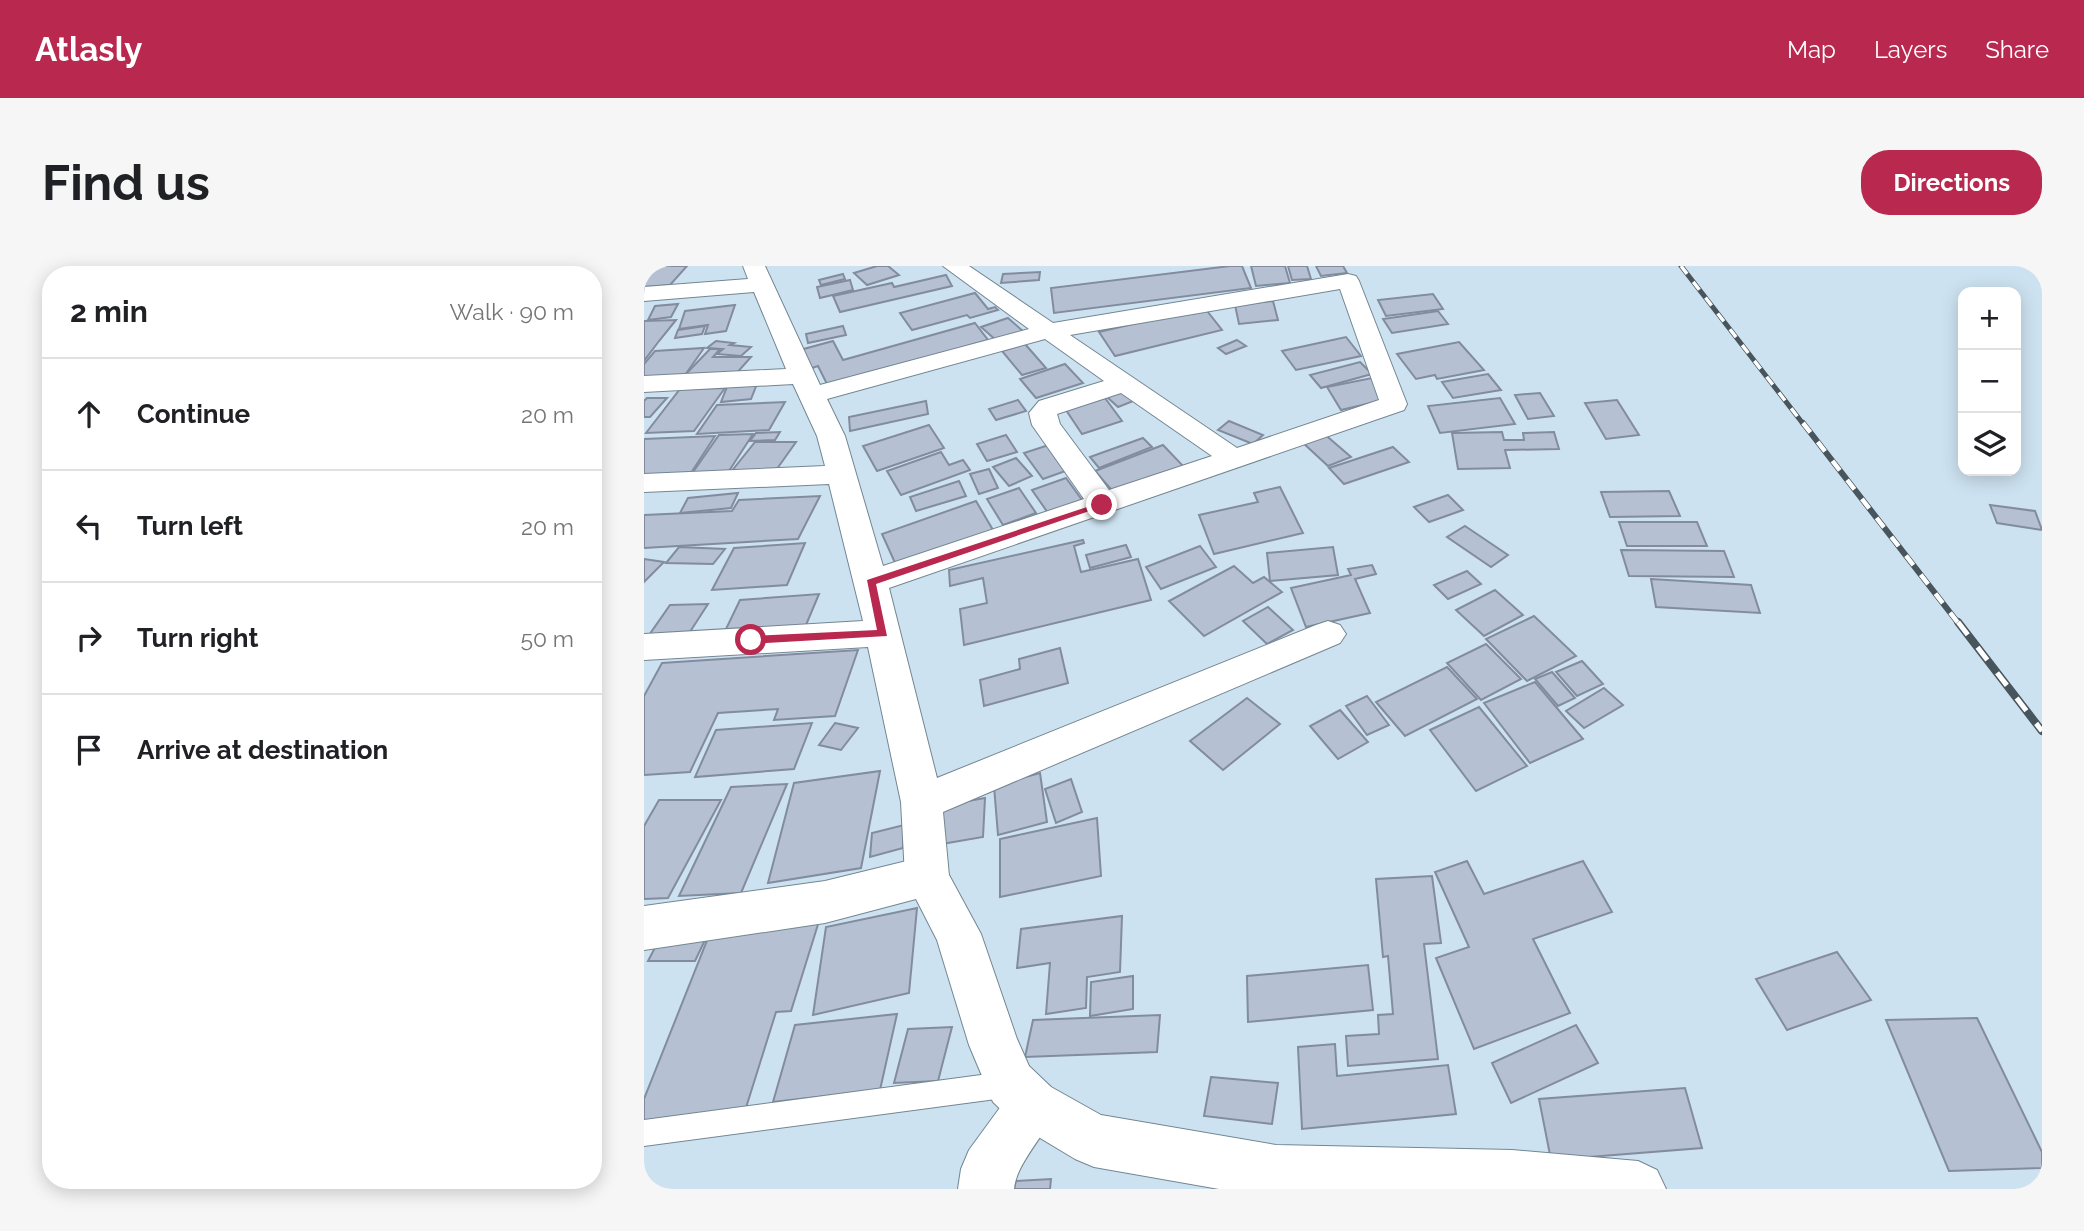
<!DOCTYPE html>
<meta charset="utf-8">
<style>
:root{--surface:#fff;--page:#f6f6f6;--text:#202124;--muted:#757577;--line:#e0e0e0;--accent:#b9284e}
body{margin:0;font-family:Raleway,sans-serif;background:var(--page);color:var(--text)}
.controls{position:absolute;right:21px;top:21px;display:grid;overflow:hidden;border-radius:14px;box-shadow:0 4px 18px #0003}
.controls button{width:63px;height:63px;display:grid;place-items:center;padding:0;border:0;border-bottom:2px solid var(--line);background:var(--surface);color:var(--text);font:35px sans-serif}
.stop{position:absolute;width:21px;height:21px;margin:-16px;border:5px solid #b9284e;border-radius:50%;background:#fff}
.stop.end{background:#b9284e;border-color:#fff;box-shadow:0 2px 7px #0008}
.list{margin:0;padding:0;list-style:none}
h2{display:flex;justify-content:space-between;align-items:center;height:91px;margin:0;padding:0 28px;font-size:30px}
h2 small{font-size:23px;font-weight:400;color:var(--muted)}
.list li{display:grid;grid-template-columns:46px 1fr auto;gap:21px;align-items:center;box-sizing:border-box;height:112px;padding:0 28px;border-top:2px solid var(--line)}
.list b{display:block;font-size:26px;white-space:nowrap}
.list em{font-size:23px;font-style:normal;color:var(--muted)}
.icon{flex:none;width:38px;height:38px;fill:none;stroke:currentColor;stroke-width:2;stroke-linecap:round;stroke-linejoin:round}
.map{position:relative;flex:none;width:1398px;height:923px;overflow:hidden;border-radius:28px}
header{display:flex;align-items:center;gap:42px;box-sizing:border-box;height:98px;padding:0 35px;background:var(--accent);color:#fff}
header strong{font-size:33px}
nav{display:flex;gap:38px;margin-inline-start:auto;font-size:24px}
.intro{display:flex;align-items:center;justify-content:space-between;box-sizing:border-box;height:168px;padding:0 42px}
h1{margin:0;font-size:49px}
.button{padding:18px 32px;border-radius:28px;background:var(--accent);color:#fff;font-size:24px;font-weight:700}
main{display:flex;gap:42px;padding:0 42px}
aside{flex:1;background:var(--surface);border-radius:28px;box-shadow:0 4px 18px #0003}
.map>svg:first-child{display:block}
</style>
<header>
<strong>Atlasly</strong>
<nav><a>Map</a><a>Layers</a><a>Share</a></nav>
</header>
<div class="intro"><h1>Find us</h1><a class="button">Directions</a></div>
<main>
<aside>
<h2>2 min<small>Walk · 90 m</small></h2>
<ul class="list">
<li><svg class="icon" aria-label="ahead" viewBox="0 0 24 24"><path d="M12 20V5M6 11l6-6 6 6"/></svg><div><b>Continue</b></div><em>20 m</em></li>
<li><svg class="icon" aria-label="left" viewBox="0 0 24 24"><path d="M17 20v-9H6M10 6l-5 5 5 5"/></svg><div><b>Turn left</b></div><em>20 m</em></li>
<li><svg class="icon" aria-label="right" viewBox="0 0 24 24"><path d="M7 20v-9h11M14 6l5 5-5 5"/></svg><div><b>Turn right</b></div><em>50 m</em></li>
<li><svg class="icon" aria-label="arrive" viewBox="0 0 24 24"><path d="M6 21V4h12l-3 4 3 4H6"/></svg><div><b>Arrive at destination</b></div></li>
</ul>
</aside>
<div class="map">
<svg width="1398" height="923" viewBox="0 0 1398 923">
<rect width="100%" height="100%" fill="#cde2f0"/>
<g fill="#b6c0d3" stroke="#828c9e" stroke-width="2">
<path d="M 0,0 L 43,0 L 26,19 L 0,21 Z"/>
<path d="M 233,0 L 244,0 L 255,9 L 223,19 L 210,7 Z"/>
<path d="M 586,0 L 598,0 L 607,22 L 410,47 L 407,22 Z"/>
<path d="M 607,0 L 641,0 L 646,17 L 612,20 Z"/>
<path d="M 644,0 L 663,0 L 667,13 L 648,14 Z"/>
<path d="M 672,0 L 699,0 L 703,7 L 677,10 Z"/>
<path d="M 396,6 L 395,14 L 357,17 L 359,8 Z"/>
<path d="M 199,8 L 201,13 L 177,19 L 175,14 Z"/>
<path d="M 302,9 L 308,20 L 196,46 L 189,30 L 248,17 L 250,21 Z"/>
<path d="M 206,14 L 209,24 L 176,32 L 173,21 Z"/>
<path d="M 331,27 L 344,43 L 351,41 L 354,44 L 326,52 L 323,49 L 268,64 L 256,47 Z"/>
<path d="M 789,28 L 799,43 L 742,50 L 734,34 Z"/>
<path d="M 629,35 L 634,54 L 595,58 L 591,39 Z"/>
<path d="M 34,38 L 27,51 L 4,54 L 11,40 Z"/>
<path d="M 91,39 L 82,65 L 61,68 L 64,59 L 35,63 L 41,45 Z"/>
<path d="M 560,41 L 578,64 L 471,90 L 455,66 Z"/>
<path d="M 794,45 L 804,58 L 748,67 L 739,53 Z"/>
<path d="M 364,52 L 380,66 L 353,75 L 337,61 Z"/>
<path d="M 32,54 L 15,75 L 0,95 L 0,55 Z"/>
<path d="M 331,57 L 344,74 L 184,120 L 174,100 L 165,103 L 156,84 L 189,75 L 199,94 Z"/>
<path d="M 61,60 L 58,68 L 31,72 L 34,64 Z"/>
<path d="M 199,60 L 202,69 L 164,77 L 162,68 Z"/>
<path d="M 702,71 L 717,90 L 652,104 L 638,85 Z"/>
<path d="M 593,74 L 602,80 L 582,88 L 574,82 Z"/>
<path d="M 72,75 L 90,77 L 86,79 L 107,81 L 97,90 L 73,88 L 79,83 L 63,82 Z"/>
<path d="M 815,76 L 840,104 L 793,113 L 791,109 L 772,113 L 753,88 Z"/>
<path d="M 381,78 L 402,102 L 378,109 L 358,85 Z"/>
<path d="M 60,82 L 41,109 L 0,111 L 0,98 L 11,85 Z"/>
<path d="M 66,83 L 76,83 L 69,91 L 107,91 L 91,109 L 41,109 Z"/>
<path d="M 716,96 L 728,108 L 677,122 L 666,109 Z"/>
<path d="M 421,98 L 439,117 L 392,132 L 376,113 Z"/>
<path d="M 844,108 L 857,124 L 809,132 L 798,116 Z"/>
<path d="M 728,112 L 744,133 L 697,144 L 683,121 Z"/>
<path d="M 113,118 L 107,133 L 77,136 L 83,121 Z"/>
<path d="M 81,122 L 50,165 L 2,167 L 36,123 Z"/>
<path d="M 480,123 L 492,134 L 474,141 L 462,130 Z"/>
<path d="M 896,127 L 910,150 L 884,153 L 871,129 Z"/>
<path d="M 3,132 L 23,132 L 6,151 L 0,151 L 0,135 Z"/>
<path d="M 461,132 L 478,155 L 438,168 L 422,144 Z"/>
<path d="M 856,132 L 871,158 L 796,167 L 784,140 Z"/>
<path d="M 374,134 L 382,145 L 352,154 L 345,143 Z"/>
<path d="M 973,134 L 995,169 L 962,173 L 941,137 Z"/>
<path d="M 282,135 L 284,148 L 206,165 L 205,151 Z"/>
<path d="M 141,136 L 125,164 L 53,168 L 73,139 Z"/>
<path d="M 585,155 L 619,169 L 609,178 L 574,164 Z"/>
<path d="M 285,159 L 300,182 L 233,205 L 219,180 Z"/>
<path d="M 136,166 L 131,174 L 106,175 L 112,167 Z"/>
<path d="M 678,166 L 707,191 L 684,200 L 657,175 Z"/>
<path d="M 858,166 L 860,174 L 880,174 L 879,167 L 910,166 L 915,183 L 861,184 L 866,202 L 814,203 L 808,167 Z"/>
<path d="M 109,168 L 83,208 L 47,209 L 75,169 Z"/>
<path d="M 362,169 L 373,186 L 343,195 L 333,178 Z"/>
<path d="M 71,170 L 45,210 L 0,212 L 0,173 Z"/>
<path d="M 499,172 L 508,181 L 455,202 L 446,191 Z"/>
<path d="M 111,176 L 152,176 L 130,207 L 87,206 Z"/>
<path d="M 408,178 L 427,203 L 399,213 L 380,187 Z"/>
<path d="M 519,179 L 541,202 L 472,229 L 451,205 Z"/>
<path d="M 749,181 L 765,196 L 700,218 L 685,202 Z"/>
<path d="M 297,186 L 305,199 L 319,194 L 326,204 L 257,229 L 243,205 Z"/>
<path d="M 372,192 L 388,210 L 365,220 L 349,201 Z"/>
<path d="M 345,203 L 354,222 L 335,228 L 326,208 Z"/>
<path d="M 422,212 L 438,234 L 404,247 L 388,224 Z"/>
<path d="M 315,215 L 322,230 L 272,245 L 266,231 Z"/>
<path d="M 636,221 L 659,267 L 570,288 L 555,249 L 614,236 L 610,227 Z"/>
<path d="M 375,222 L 392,247 L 359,259 L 343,233 Z"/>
<path d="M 1025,225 L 1036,250 L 966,251 L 957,226 Z"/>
<path d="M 94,227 L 87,242 L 36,247 L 44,232 Z"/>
<path d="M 804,229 L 819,244 L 785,256 L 770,241 Z"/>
<path d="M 176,230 L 154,273 L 0,282 L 0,249 L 88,245 L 95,234 Z"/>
<path d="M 332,235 L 349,264 L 252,299 L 238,268 Z"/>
<path d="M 1346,239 L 1391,245 L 1398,264 L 1353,257 Z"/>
<path d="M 975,256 L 1053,256 L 1063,280 L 983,280 Z"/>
<path d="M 821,260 L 864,289 L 847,301 L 803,271 Z"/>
<path d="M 439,274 L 440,277 L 430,280 L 437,306 L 494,293 L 507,334 L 320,379 L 316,343 L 343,337 L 339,312 L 306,320 L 305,304 Z"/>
<path d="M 161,277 L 143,319 L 68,324 L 90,282 Z"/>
<path d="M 482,279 L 487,291 L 446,302 L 442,289 Z"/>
<path d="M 556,280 L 572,301 L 517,323 L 502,301 Z"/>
<path d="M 35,281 L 81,283 L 69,298 L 22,297 Z"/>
<path d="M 689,281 L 694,309 L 626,315 L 623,287 Z"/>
<path d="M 977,284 L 1080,285 L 1090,311 L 985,310 Z"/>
<path d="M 0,293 L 20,296 L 0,316 Z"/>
<path d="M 728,299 L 732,308 L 711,313 L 726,347 L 662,361 L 647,322 L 707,309 L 704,303 Z"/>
<path d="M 590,300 L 609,317 L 620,311 L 638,326 L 560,370 L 525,335 Z"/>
<path d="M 823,305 L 837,318 L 804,333 L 790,319 Z"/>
<path d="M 1007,313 L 1107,319 L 1116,347 L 1012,341 Z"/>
<path d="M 851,324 L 879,349 L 840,370 L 812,344 Z"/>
<path d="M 175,328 L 162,359 L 81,365 L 96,334 Z"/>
<path d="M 64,338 L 42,372 L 3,372 L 26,339 Z"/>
<path d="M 624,341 L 649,364 L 623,378 L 599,355 Z"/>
<path d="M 890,350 L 932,390 L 883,415 L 842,373 Z"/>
<path d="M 842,378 L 877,413 L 837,434 L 803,397 Z"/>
<path d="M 416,382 L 424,417 L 340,440 L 336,414 L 376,403 L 375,393 Z"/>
<path d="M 214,384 L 191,450 L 130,454 L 134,443 L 74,447 L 46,506 L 0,509 L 0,430 L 18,397 Z"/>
<path d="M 938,395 L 959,418 L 933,430 L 912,406 Z"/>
<path d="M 803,401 L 833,433 L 761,470 L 732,436 Z"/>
<path d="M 908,406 L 931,432 L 914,440 L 891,413 Z"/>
<path d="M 891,416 L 939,473 L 886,497 L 840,437 Z"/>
<path d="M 960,422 L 979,439 L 940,462 L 922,445 Z"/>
<path d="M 723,430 L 745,459 L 723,469 L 702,440 Z"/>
<path d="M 603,432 L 636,458 L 579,504 L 546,475 Z"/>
<path d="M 835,441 L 883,500 L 832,525 L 786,464 Z"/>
<path d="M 696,444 L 724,476 L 694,493 L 666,460 Z"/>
<path d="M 168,457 L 150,503 L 51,511 L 72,464 Z"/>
<path d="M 191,457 L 214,462 L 197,484 L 175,479 Z"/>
<path d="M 236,505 L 217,602 L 124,617 L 150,517 Z"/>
<path d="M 396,507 L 403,556 L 354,569 L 350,520 Z"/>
<path d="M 427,513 L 438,546 L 412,557 L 401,523 Z"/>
<path d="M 143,518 L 97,627 L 35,630 L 87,521 Z"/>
<path d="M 341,532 L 339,571 L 292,579 L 296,540 Z"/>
<path d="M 15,534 L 77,534 L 24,632 L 0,633 L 0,560 Z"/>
<path d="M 453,552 L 457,610 L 356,631 L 356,573 Z"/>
<path d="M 260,559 L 259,582 L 226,591 L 228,567 Z"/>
<path d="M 823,595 L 840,628 L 939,595 L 968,646 L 889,673 L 926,747 L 830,783 L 792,692 L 825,681 L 791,606 Z"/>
<path d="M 788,610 L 797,677 L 780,678 L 794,793 L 704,800 L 702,770 L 735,768 L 734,749 L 749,748 L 744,690 L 739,691 L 732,613 Z"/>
<path d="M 273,642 L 265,727 L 169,749 L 182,661 Z"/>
<path d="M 478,650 L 476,706 L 443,711 L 442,742 L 402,748 L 406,697 L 373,702 L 377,663 Z"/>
<path d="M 176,652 L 147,745 L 132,746 L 100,848 L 0,858 L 0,833 L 68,662 Z"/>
<path d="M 17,670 L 63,670 L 51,695 L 4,695 Z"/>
<path d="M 1193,686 L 1227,734 L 1143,764 L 1112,713 Z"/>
<path d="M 724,699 L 729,744 L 604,756 L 603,710 Z"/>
<path d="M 489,710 L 489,743 L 446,750 L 447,716 Z"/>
<path d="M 253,748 L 236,824 L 129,836 L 151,759 Z"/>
<path d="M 516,749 L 513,786 L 381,791 L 389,754 Z"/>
<path d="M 1333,752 L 1398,886 L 1398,902 L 1305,905 L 1242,754 Z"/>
<path d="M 932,759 L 954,797 L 867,837 L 848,797 Z"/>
<path d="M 308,761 L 294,815 L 250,817 L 264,763 Z"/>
<path d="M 691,778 L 693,810 L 804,799 L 812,848 L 658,863 L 654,781 Z"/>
<path d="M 567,811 L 634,817 L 628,858 L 560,850 Z"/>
<path d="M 1041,822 L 1058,882 L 907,894 L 895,833 Z"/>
<path d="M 407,913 L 406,923 L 370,923 L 372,915 Z"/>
</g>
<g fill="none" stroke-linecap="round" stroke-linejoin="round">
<g stroke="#738692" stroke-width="2">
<path id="lane" d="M 367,805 L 376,809 L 380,818 L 376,827 L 367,831 L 0,880 L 0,854 Z"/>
</g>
<g stroke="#738692" stroke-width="2">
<g id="street">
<path d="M 99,0 L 121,0 L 176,119 L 385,63 L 299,0 L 325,0 L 409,57 L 704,8 L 712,10 L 715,15 L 763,138 L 760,144 L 245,322 L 293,512 L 672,359 L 684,355 L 696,359 L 702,368 L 696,377 L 299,546 L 305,610 L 298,624 L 283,630 L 268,624 L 261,610 L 257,536 L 224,381 L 0,394 L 0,368 L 219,355 L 185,218 L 0,226 L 0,208 L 181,200 L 173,170 L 149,118 L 0,126 L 0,110 L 142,103 L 110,26 L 0,35 L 0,21 L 104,13 ZM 696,23 L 735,134 L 593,182 L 426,69 ZM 401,73 L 460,115 L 395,135 L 385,147 L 388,159 L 440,233 L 239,300 L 201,170 L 183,133 ZM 477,127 L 568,190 L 465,224 L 416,158 L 413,148 Z"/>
<path d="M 389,813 L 407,821 L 415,839 C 404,866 372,897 370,923 L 314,923 L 317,903 L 325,884 L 371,821 Z"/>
</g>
</g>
<g stroke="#738692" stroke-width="2">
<path id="secondary" d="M 283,590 L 298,596 L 337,668 L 373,773 L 385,800 L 407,821 L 457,849 L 632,879 L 868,884 L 994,895 L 1013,904 L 1022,923 L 575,923 L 450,901 L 431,893 L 371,857 L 349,836 L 325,779 L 293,674 L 272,633 L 181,657 L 0,684 L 0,640 L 181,615 Z"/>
</g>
<use href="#lane" fill="#fff" fill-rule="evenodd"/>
<use href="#street" fill="#fff" fill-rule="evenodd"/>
<use href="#secondary" fill="#fff" fill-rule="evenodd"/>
<g stroke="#49555c" stroke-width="5">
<path id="rail-far2" d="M 1037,0 L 1160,159"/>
</g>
<g stroke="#49555c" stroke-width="6">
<path id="rail-far1" d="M 1159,157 L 1315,358"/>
</g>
<g stroke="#49555c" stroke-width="8">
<path id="rail" d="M 1314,356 L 1398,465"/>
</g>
<use href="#rail-far2" stroke="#fff" stroke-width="3.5" stroke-dasharray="10" stroke-linecap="butt"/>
<use href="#rail-far1" stroke="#fff" stroke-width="4.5" stroke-dasharray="12" stroke-linecap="butt"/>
<use href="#rail" stroke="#fff" stroke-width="5" stroke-dasharray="16" stroke-linecap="butt"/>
</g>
<path fill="#b9284e" d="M 455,237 L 463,239 L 232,318 L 243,370 L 107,378 L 102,374 L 107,370 L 233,364 L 223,314 Z"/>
</svg>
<div class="controls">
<button>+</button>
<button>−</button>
<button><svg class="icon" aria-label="layers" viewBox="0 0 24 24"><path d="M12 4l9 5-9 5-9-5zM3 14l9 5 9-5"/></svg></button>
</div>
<div class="stop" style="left:107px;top:374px"></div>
<div class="stop end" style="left:458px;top:239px"></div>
</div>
</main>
